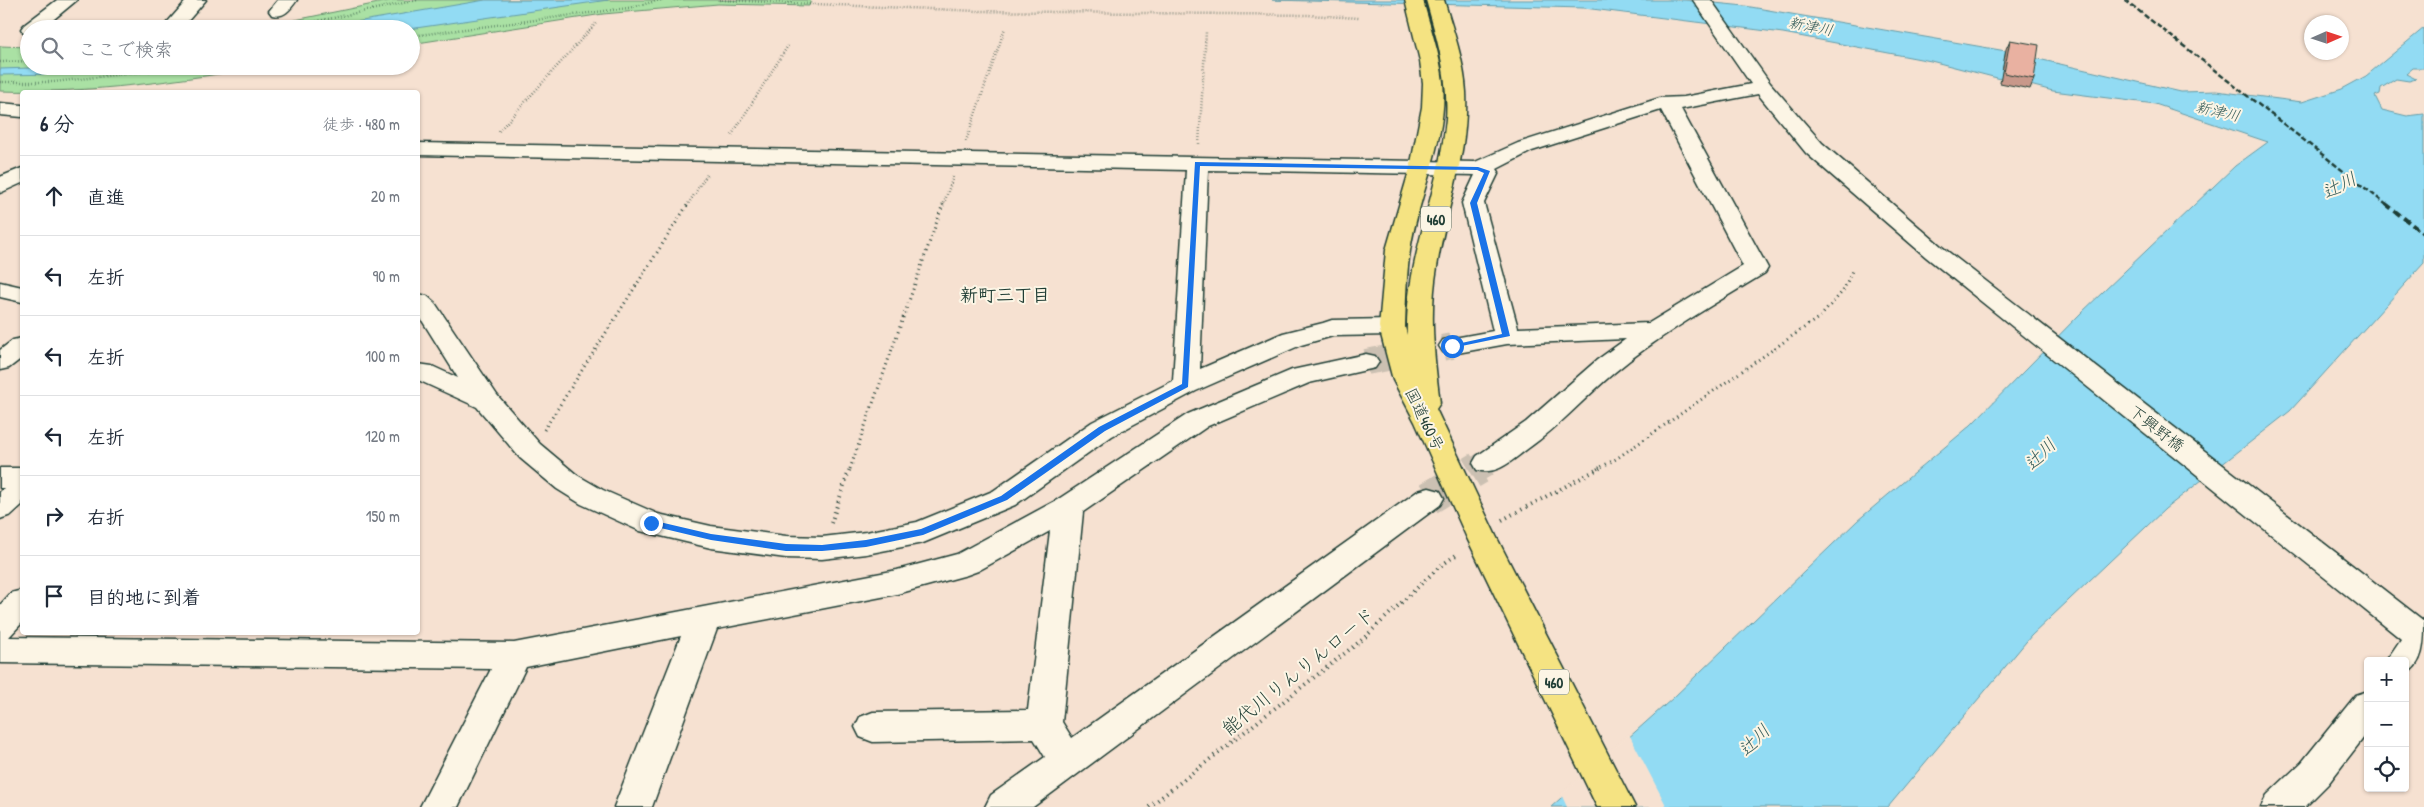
<!DOCTYPE html>
<html lang="ja">
<meta charset="utf-8">
<style>
:root{--surface:#fff;--page:#f2f2f3;--text:#1f2937;--muted:#747a83;--line:#e0e1e3}
body{margin:0;font-family:"Patrick Hand","Klee One",sans-serif;background:var(--page);color:var(--text)}
.controls{position:absolute;right:15px;bottom:15px;display:grid;overflow:hidden;border-radius:5px;box-shadow:0 1px 4px #0004}
.controls button{width:45px;height:45px;display:grid;place-items:center;padding:0;border:0;border-bottom:1px solid var(--line);background:var(--surface);color:var(--text);font:25px sans-serif}
.compass{position:absolute;left:2304px;top:15px;width:45px;height:45px;border-radius:50%;background:var(--surface);box-shadow:0 1px 4px #0004;rotate:87deg}
.stop{position:absolute;width:15px;height:15px;margin:-11px;border:4px solid #1a73e8;border-radius:50%;background:#fff}
.stop.end{background:#1a73e8;border-color:#fff;box-shadow:0 1px 5px #0008}
.list{margin:0;padding:0;list-style:none}
h2{display:flex;justify-content:space-between;align-items:center;height:65px;margin:0;padding:0 20px;font-size:21px}
h2 small{font-size:16px;font-weight:400;color:var(--muted)}
.list li{display:grid;grid-template-columns:32px 1fr auto;gap:15px;align-items:center;box-sizing:border-box;height:80px;padding:0 20px;border-top:1px solid var(--line)}
.list b{display:block;font-size:19px;white-space:nowrap}
.list em{font-size:16px;font-style:normal;color:var(--muted)}
.icon{flex:none;width:28px;height:28px;fill:none;stroke:currentColor;stroke-width:2;stroke-linecap:round;stroke-linejoin:round}
.map{position:relative;flex:none;width:2424px;height:807px;overflow:hidden}
.search{position:absolute;background:var(--surface);box-shadow:0 1px 4px #0004;left:20px;top:20px;width:400px;height:55px;display:flex;align-items:center;gap:12px;box-sizing:border-box;padding:0 18px;border-radius:28px;color:var(--muted);font-size:19px}
.panel{position:absolute;background:var(--surface);box-shadow:0 1px 4px #0004;left:20px;top:90px;width:400px;height:545px;border-radius:5px}
.map>svg:first-child{display:block}
</style>
<div class="map">
<svg width="2424" height="807" viewBox="0 0 2424 807">
<rect width="100%" height="100%" fill="#f6e1d1"/>
<filter id="ink" filterUnits="userSpaceOnUse"><feTurbulence type="fractalNoise" baseFrequency=".02" numOctaves="2"/><feDisplacementMap in="SourceGraphic" scale="10" xChannelSelector="R" yChannelSelector="G"/><feConvolveMatrix kernelMatrix="1 2 1 2 8 2 1 2 1" color-interpolation-filters="sRGB"/></filter>
<g filter="url(#ink)">
<g fill="#aae1a4" stroke="#648f6c">
<path d="M 393,0 L 811,0 L 809,6 L 718,4 L 603,14 L 411,44 L 411,29 L 251,29 Z"/>
<path d="M 0,46 L 29,47 L 29,66 L 270,66 C 182,80 89,94 0,91 Z"/>
</g>
<g fill="#92dbf3" stroke="#649ca7">
<path d="M 485,0 L 608,0 L 409,29 L 315,29 Z"/>
<path d="M 1272,0 L 1684,0 L 1745,6 L 2006,51 L 2001,79 L 1931,61 L 1783,33 L 1584,8 Z"/>
<path d="M 2424,28 L 2424,68 L 2413,68 L 2406,74 L 2416,79 L 2409,81 L 2396,79 L 2381,88 L 2380,94 L 2375,96 L 2382,110 L 2407,116 L 2424,114 L 2424,263 L 2290,411 L 2165,509 L 2031,636 L 1888,807 L 1551,807 L 1673,698 L 1857,521 L 1971,425 L 2081,313 L 2235,166 L 2268,142 L 2155,104 L 2053,91 L 2030,85 L 2034,58 L 2181,92 L 2216,91 L 2302,102 L 2342,89 L 2366,76 Z"/>
<path d="M 91,66 L 142,66 L 61,74 L 0,75 L 0,69 Z"/>
</g>
<path fill="#f6e1d1" d="M 1629,734 L 1667,807 L 1567,807 L 1561,794 Z"/>
<g fill="none" stroke-linecap="round" stroke-linejoin="round">
<g stroke="#cbc0b2" stroke-width="26" stroke-dasharray="26 13" stroke-linecap="butt">
<path d="M 1366,362 L 1452,346"/>
<path d="M 1477,469 L 1487,463"/>
</g>
<path stroke="#cbc0b2" stroke-width="33" stroke-dasharray="33 16" stroke-linecap="butt" d="M 1429,498 L 1479,468"/>
<g stroke="#1f3d34" stroke-width="3">
<g id="minor">
<path d="M 57,0 L 77,0 L 42,29 L 29,29 L 29,34 L 24,33 L 21,29 L 24,25 Z"/>
<path d="M 187,0 L 206,0 L 181,29 L 167,29 L 165,25 Z"/>
<path d="M 278,0 L 297,0 C 290,10 284,18 272,15 L 269,11 Z"/>
<path d="M 1693,0 L 1711,0 L 1770,83 L 1822,143 L 1942,247 L 2424,621 C 2424,643 2424,665 2405,674 L 2405,661 L 2386,661 L 2401,639 L 1926,257 L 1806,153 L 1758,94 L 1681,109 L 1768,268 L 1765,273 C 1714,304 1661,334 1615,372 C 1586,396 1561,425 1530,447 C 1513,459 1498,476 1477,470 L 1473,463 L 1477,456 L 1526,422 L 1597,360 L 1626,339 L 1507,344 L 1452,354 L 1443,352 L 1439,346 L 1443,340 L 1493,331 L 1462,203 L 1475,175 L 1208,170 L 1200,369 L 1283,333 L 1323,323 L 1332,320 L 1392,319 L 1401,322 L 1405,327 L 1401,332 L 1392,335 L 1333,336 L 1301,345 L 1196,391 L 1112,436 L 1015,505 L 923,543 L 866,554 L 822,559 L 786,558 L 711,548 L 640,531 L 581,504 L 557,489 L 520,458 L 477,407 L 418,380 L 418,364 L 432,366 L 458,378 L 418,314 L 418,294 L 427,296 L 435,303 L 497,395 L 540,444 L 577,475 L 603,490 L 658,514 L 711,526 L 786,536 L 822,537 L 866,532 L 917,522 L 993,491 L 1092,422 L 1173,381 L 1186,170 L 418,155 L 418,143 L 1475,162 L 1518,143 L 1660,98 L 1684,97 L 1751,84 ZM 1661,110 L 1743,266 L 1649,323 L 1518,328 L 1484,203 L 1499,172 L 1497,169 L 1532,151 Z"/>
<path d="M 0,103 L 22,105 L 22,117 L 0,115 Z"/>
<path d="M 22,168 L 22,183 L 0,193 L 0,177 Z"/>
<path d="M 0,282 L 22,287 L 22,302 L 0,297 Z"/>
<path d="M 22,338 L 22,358 L 9,368 L 0,370 L 0,350 L 13,340 Z"/>
<path d="M 1366,354 L 1375,356 L 1379,362 L 1375,368 L 1309,383 L 1208,426 L 1083,512 L 1062,722 L 1072,738 L 1418,491 L 1429,488 L 1440,491 L 1444,498 L 1440,505 L 1033,807 L 985,807 L 991,795 L 1045,757 L 1034,739 L 873,742 L 860,737 L 855,727 L 860,717 L 873,712 L 1028,710 L 1050,531 L 978,571 L 967,575 L 897,594 L 717,629 L 652,807 L 614,807 L 681,636 L 526,667 L 458,807 L 420,807 L 491,669 L 0,663 L 0,605 L 11,593 L 22,590 L 22,623 L 9,637 L 514,643 L 897,570 L 957,554 L 1057,500 L 1188,414 L 1292,370 Z"/>
<path d="M 0,468 L 22,468 L 22,505 L 11,515 L 0,519 L 0,492 L 4,488 L 0,488 Z"/>
<path d="M 2368,691 L 2368,732 L 2328,784 L 2305,807 L 2261,807 L 2267,795 L 2302,762 L 2356,695 Z"/>
</g>
</g>
<g stroke="#1f3d34" stroke-width="3">
<path id="highway" d="M 1405,0 L 1423,0 C 1430,27 1440,54 1443,82 C 1448,139 1418,195 1410,251 C 1406,275 1406,302 1405,327 L 1407,335 C 1405,260 1439,193 1446,119 C 1449,78 1437,39 1426,0 L 1444,0 C 1453,30 1464,60 1466,92 C 1469,153 1446,208 1437,267 C 1429,313 1434,357 1440,403 L 1436,409 L 1496,536 L 1635,807 L 1597,807 L 1466,536 L 1415,422 L 1393,380 L 1379,327 L 1386,250 L 1410,168 L 1422,107 L 1423,83 L 1420,61 Z"/>
</g>
<g stroke="#1f3d34" stroke-width="2.5" stroke-dasharray="0.5 2.5" stroke-linecap="butt">
<path d="M 719,0 L 977,11 L 1308,15 L 1359,18"/>
<path d="M 290,27 L 418,0"/>
<path d="M 411,36 L 628,8 L 661,0"/>
<path d="M 0,62 L 29,61"/>
<path d="M 0,82 L 53,82 L 196,66"/>
<path d="M 499,131 L 597,22"/>
<path d="M 732,135 L 789,44"/>
<path d="M 966,141 L 1005,28"/>
<path d="M 1199,144 L 1206,32"/>
<path d="M 687,206 L 707,174"/>
<path d="M 943,206 L 953,177"/>
</g>
<g stroke="#1f3d34" stroke-width="3" stroke-dasharray="1 4" stroke-linecap="butt">
<path d="M 544,430 L 688,204"/>
<path d="M 850,469 L 943,204"/>
<path d="M 1597,469 L 1616,459 L 1821,316 L 1843,291 L 1852,271"/>
</g>
<g stroke="#1f3d34" stroke-width="4" stroke-dasharray="1 4.5" stroke-linecap="butt">
<path d="M 1502,520 L 1600,468"/>
<path d="M 831,523 L 850,468"/>
<path d="M 1149,807 L 1363,639 L 1439,567 L 1459,553"/>
</g>
<use href="#minor" fill="#fcf5e5" fill-rule="evenodd"/>
<use href="#highway" fill="#f5e382" fill-rule="evenodd"/>
<path stroke="#1f3d34" stroke-width="2.5" stroke-dasharray="5.5 2.5" stroke-linecap="butt" d="M 2125,0 L 2388,206"/>
<path stroke="#1f3d34" stroke-width="4" stroke-dasharray="7 4" stroke-linecap="butt" d="M 2386,204 L 2424,234"/>
</g>
<path fill="#c8988a" stroke="#1f3d34" d="M 2010,40 L 2034,79 L 2030,89 L 2000,83 L 2006,49 Z"/>
<path fill="#e9b1a1" stroke="#1f3d34" d="M 2010,40 L 2039,45 L 2034,79 L 2004,73 Z"/>
</g>
<path fill="#1a73e8" d="M 1195,162 L 1478,167 L 1490,171 L 1477,203 L 1510,336 L 1452,348 L 1448,346 L 1502,334 L 1470,203 L 1484,173 L 1477,170 L 1200,166 L 1188,387 L 1105,431 L 1007,500 L 923,535 L 866,547 L 822,551 L 786,551 L 711,540 L 648,525 L 647,523 L 651,520 L 711,534 L 786,544 L 822,545 L 866,540 L 921,529 L 1001,496 L 1099,427 L 1182,384 Z"/>
<g text-anchor="middle" dominant-baseline="central" stroke-width="4" stroke-linejoin="round" paint-order="stroke">
<g font-size="15" font-style="italic" fill="#365d5a" stroke="#fcf5e5">
<text transform="translate(1811 26) rotate(11)">新津川</text>
<text transform="translate(2218 111) rotate(13)">新津川</text>
</g>
<g fill="#fcf5e5" stroke="#617469" stroke-width="1">
<rect x="1421" y="206.5" width="30" height="25" rx="4"/>
<rect x="1539" y="669.5" width="30" height="25" rx="4"/>
</g>
<g font-size="15" font-weight="bold" fill="#1f3d34">
<text x="1436" y="219">460</text>
<text x="1554" y="682">460</text>
</g>
<g font-size="16" fill="#1f3d34" stroke="#fcf5e5">
<text transform="translate(1425 419) rotate(64)">国道460号</text>
<text transform="translate(2157 428) rotate(38)">下興野橋</text>
</g>
<g font-size="18" font-style="italic" fill="#365d5a" stroke="#fcf5e5">
<text transform="translate(2339 185) rotate(-27)">辻川</text>
<text transform="translate(2040 454) rotate(-45)">辻川</text>
<text transform="translate(1754 740) rotate(-45)">辻川</text>
</g>
<g font-size="18" font-weight="bold" fill="#1f3d34" stroke="#fcf5e5">
<text x="1005" y="294">新町三丁目</text>
</g>
<g font-size="19" fill="#1f3d34" stroke="#fcf5e5">
<text transform="translate(1298 671) rotate(-39)">能代川りんりんロード</text>
</g>
</g>
</svg>
<div class="controls">
<button>+</button>
<button>−</button>
<button><svg class="icon" aria-label="locate" viewBox="0 0 24 24"><circle cx="12" cy="12" r="6"/><path d="M12 2v4M12 18v4M2 12h4M18 12h4"/></svg></button>
</div>
<svg class="compass" viewBox="-18 -18 36 36"><path d="M0-13l5 13h-10z" fill="#e53935"/><path d="M0 13l5-13h-10z" fill="#747a83"/></svg>
<div class="stop" style="left:1452px;top:346px"></div>
<div class="stop end" style="left:651px;top:523px"></div>
<div class="search"><svg class="icon" aria-label="search" viewBox="0 0 24 24"><circle cx="10" cy="10" r="6"/><path d="M15 15l6 6"/></svg>ここで検索</div>
<section class="panel">
<h2>6 分<small>徒歩 · 480 m</small></h2>
<ul class="list">
<li><svg class="icon" aria-label="ahead" viewBox="0 0 24 24"><path d="M12 20V5M6 11l6-6 6 6"/></svg><div><b>直進</b></div><em>20 m</em></li>
<li><svg class="icon" aria-label="left" viewBox="0 0 24 24"><path d="M17 20v-9H6M10 6l-5 5 5 5"/></svg><div><b>左折</b></div><em>90 m</em></li>
<li><svg class="icon" aria-label="left" viewBox="0 0 24 24"><path d="M17 20v-9H6M10 6l-5 5 5 5"/></svg><div><b>左折</b></div><em>100 m</em></li>
<li><svg class="icon" aria-label="left" viewBox="0 0 24 24"><path d="M17 20v-9H6M10 6l-5 5 5 5"/></svg><div><b>左折</b></div><em>120 m</em></li>
<li><svg class="icon" aria-label="right" viewBox="0 0 24 24"><path d="M7 20v-9h11M14 6l5 5-5 5"/></svg><div><b>右折</b></div><em>150 m</em></li>
<li><svg class="icon" aria-label="arrive" viewBox="0 0 24 24"><path d="M6 21V4h12l-3 4 3 4H6"/></svg><div><b>目的地に到着</b></div></li>
</ul>
</section>
</div>
